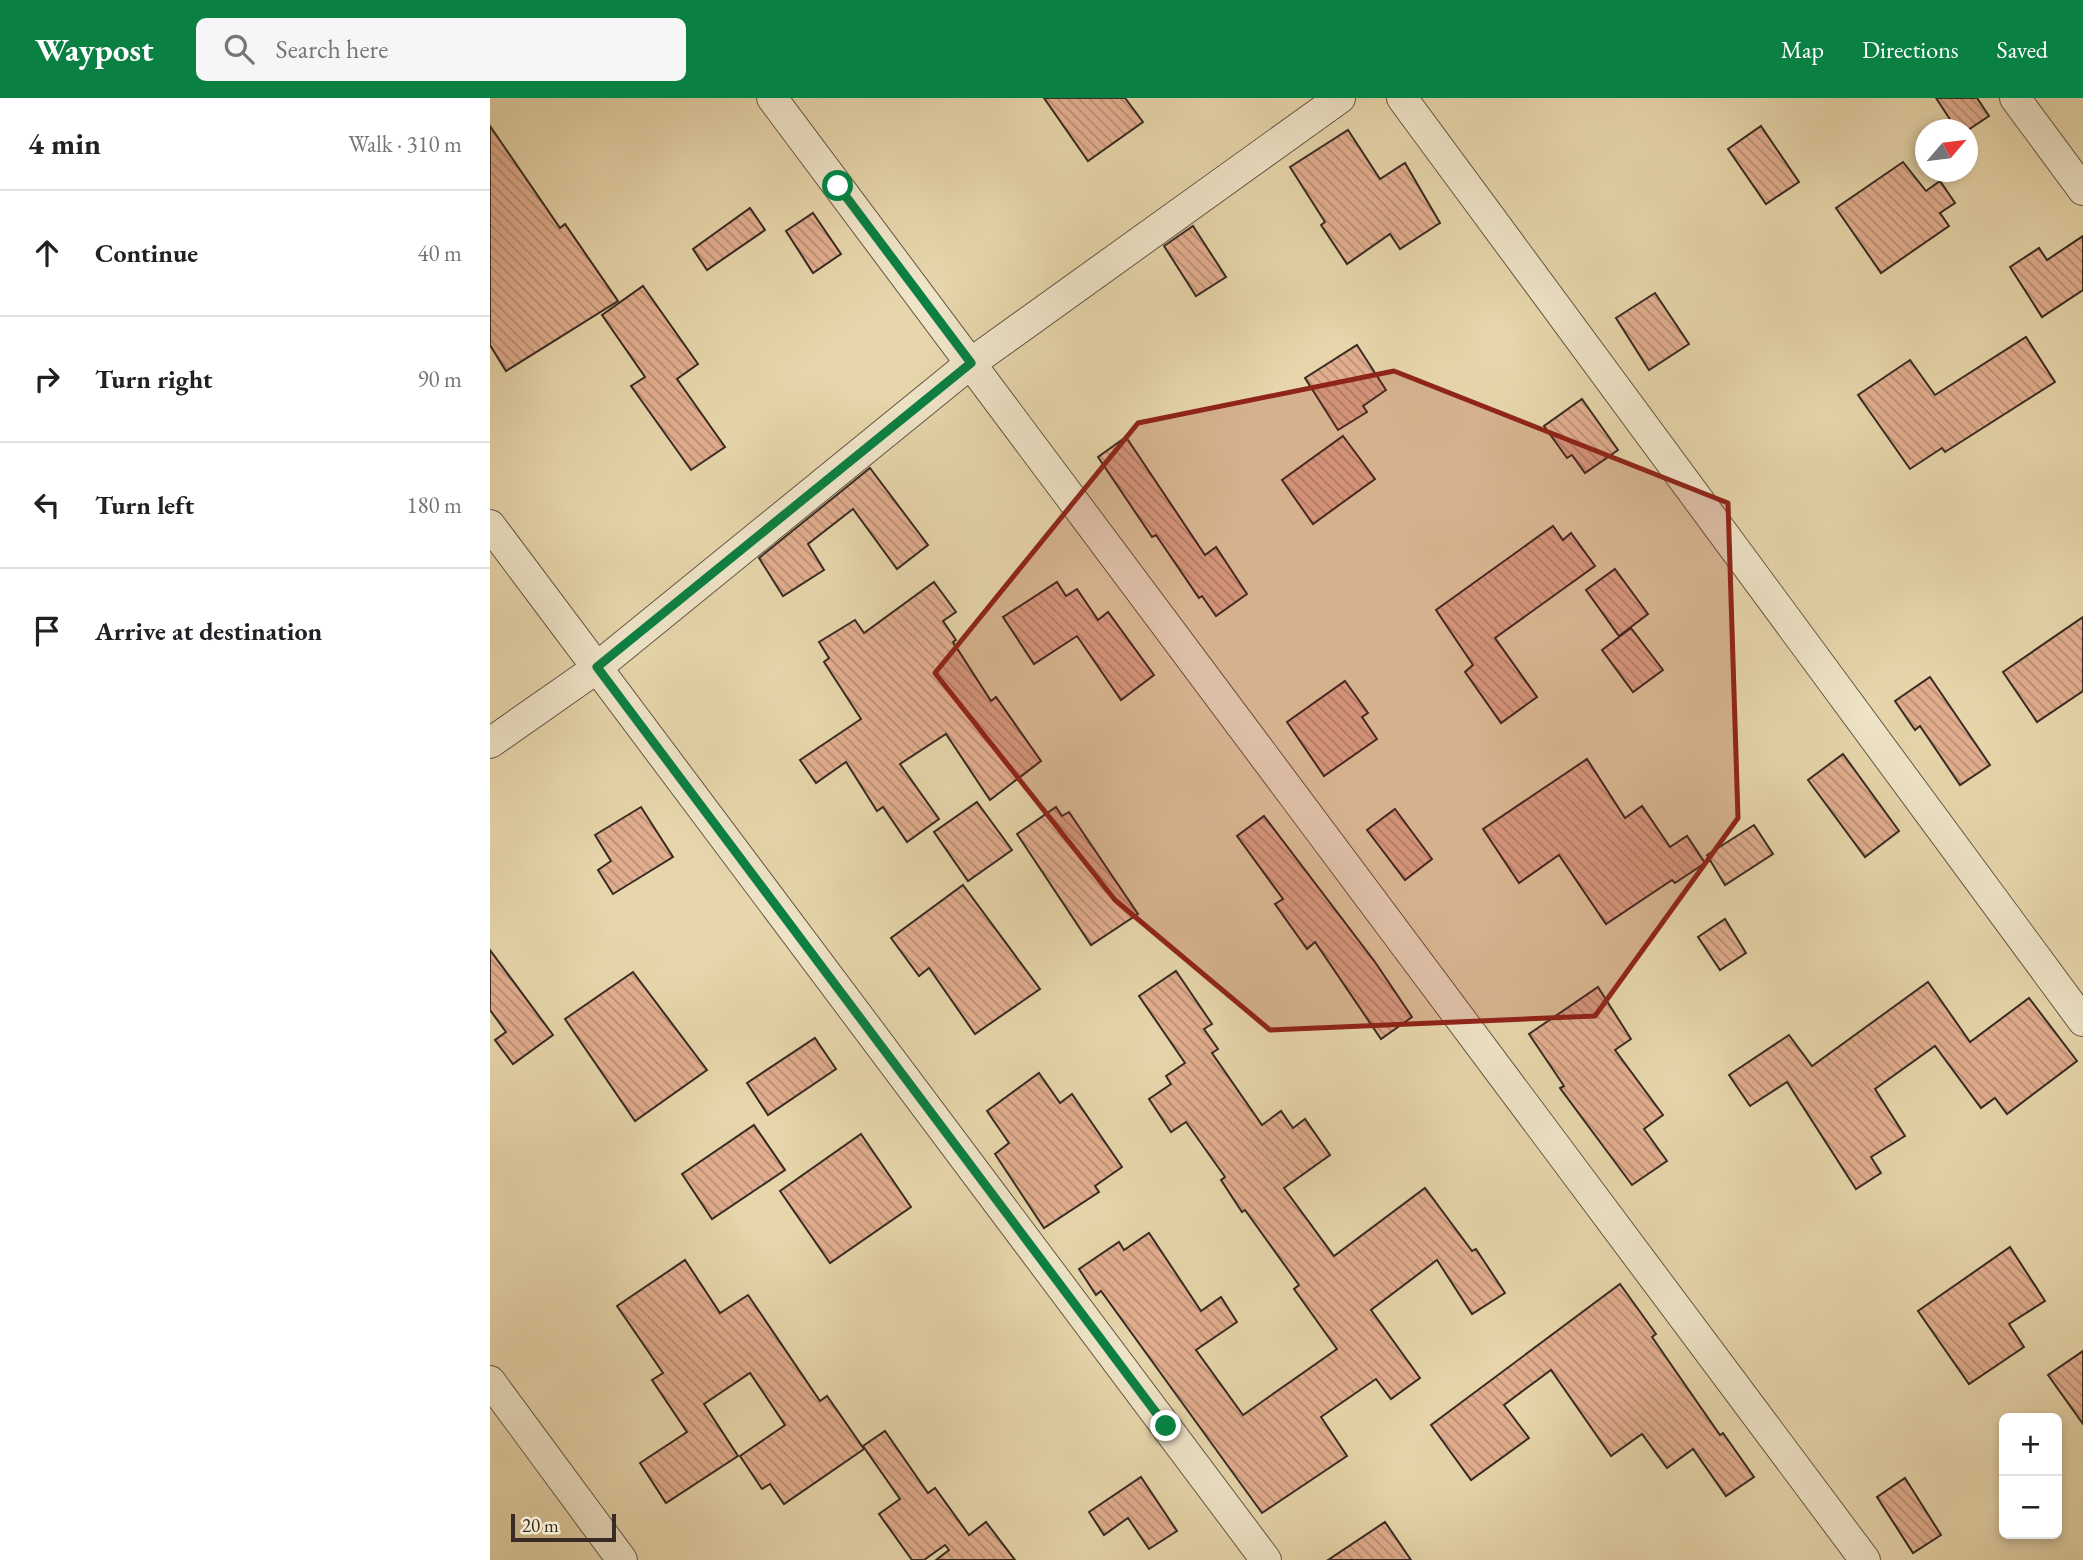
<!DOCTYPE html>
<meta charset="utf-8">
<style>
:root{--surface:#fff;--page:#f6f6f6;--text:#202124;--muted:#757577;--line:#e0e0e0;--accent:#0b8043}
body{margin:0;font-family:"EB Garamond",serif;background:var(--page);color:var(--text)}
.controls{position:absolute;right:21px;bottom:21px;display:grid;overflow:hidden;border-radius:10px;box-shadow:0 4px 10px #0003}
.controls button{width:63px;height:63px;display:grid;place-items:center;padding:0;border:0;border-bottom:2px solid var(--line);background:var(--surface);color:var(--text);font:35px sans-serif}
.compass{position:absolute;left:1425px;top:21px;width:63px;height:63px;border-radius:50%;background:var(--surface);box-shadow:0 4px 10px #0003;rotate:62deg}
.scale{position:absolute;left:21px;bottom:18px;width:105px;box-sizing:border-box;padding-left:7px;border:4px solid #382b23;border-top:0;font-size:19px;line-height:24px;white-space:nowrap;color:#382b23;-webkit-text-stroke:5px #efe4c8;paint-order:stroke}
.stop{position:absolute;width:21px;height:21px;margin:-16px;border:5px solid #0b8043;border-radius:50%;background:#fff}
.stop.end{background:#0b8043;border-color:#fff;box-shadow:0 2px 7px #0008}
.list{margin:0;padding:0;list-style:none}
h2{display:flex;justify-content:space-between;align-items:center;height:91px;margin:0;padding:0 28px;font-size:30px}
h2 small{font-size:23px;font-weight:400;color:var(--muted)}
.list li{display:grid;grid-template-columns:46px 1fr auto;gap:21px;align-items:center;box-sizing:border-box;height:126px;padding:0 28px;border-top:2px solid var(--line)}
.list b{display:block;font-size:26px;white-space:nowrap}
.list em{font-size:23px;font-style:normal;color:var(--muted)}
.icon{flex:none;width:38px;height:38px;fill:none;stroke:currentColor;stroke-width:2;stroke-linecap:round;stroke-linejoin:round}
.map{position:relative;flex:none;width:1593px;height:1462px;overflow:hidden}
header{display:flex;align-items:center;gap:42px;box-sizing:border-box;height:98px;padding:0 35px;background:var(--accent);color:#fff}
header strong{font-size:33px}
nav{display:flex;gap:38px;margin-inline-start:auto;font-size:24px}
.search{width:490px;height:63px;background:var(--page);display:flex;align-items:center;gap:18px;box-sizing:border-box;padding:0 24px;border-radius:10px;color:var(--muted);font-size:26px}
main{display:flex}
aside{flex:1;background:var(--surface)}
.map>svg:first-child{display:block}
</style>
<header>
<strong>Waypost</strong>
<div class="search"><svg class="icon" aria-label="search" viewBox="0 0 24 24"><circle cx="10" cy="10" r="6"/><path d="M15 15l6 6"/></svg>Search here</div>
<nav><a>Map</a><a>Directions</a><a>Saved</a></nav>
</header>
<main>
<aside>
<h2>4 min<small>Walk · 310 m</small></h2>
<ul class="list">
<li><svg class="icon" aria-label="ahead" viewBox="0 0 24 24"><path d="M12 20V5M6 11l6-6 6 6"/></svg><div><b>Continue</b></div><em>40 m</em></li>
<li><svg class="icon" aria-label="right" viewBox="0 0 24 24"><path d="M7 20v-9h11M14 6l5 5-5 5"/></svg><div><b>Turn right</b></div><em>90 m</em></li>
<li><svg class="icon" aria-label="left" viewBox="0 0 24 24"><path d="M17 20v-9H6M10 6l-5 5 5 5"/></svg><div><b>Turn left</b></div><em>180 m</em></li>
<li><svg class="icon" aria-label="arrive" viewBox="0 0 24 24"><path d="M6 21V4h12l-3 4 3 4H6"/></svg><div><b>Arrive at destination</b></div></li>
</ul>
</aside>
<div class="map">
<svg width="1593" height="1462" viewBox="0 0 1593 1462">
<defs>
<pattern id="building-back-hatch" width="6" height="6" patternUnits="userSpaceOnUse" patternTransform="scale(1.75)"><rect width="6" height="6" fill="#e2ae8f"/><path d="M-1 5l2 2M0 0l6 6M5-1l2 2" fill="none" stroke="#b88e74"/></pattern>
</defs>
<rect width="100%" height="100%" fill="#e7d6ab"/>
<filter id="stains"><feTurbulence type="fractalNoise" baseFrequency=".00286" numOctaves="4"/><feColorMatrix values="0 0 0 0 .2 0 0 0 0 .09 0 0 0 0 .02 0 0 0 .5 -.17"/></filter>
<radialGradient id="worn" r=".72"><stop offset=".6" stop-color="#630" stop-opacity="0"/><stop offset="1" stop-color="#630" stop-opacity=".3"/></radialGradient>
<g fill="url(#building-back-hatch)" stroke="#382b23" stroke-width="2">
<path d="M 554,0 L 635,0 L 653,24 L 598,63 Z"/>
<path d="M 1446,0 L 1487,0 L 1499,18 L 1478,32 L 1467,32 Z"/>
<path d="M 0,28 L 70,130 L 75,126 L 128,203 L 16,273 L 0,247 Z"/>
<path d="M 1271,28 L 1309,84 L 1276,106 L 1238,51 Z"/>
<path d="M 858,32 L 890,81 L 915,65 L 950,125 L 910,151 L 900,136 L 857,166 L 831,127 L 835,124 L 800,69 Z"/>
<path d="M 1413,64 L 1436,93 L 1450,83 L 1465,105 L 1450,115 L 1459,128 L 1391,175 L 1346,110 Z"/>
<path d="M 260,110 L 275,132 L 217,172 L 203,151 Z"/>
<path d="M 323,115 L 351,156 L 323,175 L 296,133 Z"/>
<path d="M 703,128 L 736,179 L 706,198 L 674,148 Z"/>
<path d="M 1593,138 L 1593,192 L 1552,219 L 1520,169 L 1549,150 L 1557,162 Z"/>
<path d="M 153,188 L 208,266 L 187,281 L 235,349 L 201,372 L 141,288 L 155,279 L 112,217 Z"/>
<path d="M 1165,195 L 1199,246 L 1159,272 L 1126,220 Z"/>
<path d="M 1536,239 L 1565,284 L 1455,354 L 1452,350 L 1420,371 L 1368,297 L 1420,262 L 1445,297 Z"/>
<path d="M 867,247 L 896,292 L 873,308 L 877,314 L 848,332 L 815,280 Z"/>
<path d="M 1092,301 L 1128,352 L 1095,375 L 1082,357 L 1077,360 L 1054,328 Z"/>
<path d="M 853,338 L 885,381 L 823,426 L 792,382 Z"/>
<path d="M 636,339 L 715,457 L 726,449 L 757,496 L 726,518 L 712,498 L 709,500 L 666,437 L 662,439 L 608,359 Z"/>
<path d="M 380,370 L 438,447 L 407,471 L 363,411 L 318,446 L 334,472 L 293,498 L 269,460 Z"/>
<path d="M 1063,428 L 1073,442 L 1081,435 L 1105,468 L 1005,540 L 1047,599 L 1011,625 L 975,574 L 983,567 L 946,512 Z"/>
<path d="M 1125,471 L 1158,516 L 1129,538 L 1096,492 Z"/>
<path d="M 444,484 L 466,514 L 453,523 L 466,542 L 463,544 L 501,603 L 506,599 L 551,663 L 500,702 L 456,636 L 410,666 L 449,721 L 417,744 L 393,709 L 387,713 L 356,664 L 326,685 L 310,662 L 371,621 L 334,564 L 339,560 L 329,544 L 365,522 L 374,535 Z"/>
<path d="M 567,484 L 576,498 L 587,491 L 608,522 L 618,514 L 664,577 L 631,602 L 587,538 L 544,566 L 513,519 Z"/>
<path d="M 1593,519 L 1593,593 L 1547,624 L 1513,574 Z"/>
<path d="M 1141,530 L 1173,572 L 1143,594 L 1112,552 Z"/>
<path d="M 1440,579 L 1500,667 L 1470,687 L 1430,628 L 1425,632 L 1405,603 Z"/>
<path d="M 855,583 L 878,615 L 872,619 L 887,641 L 834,678 L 797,624 Z"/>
<path d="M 1353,656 L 1409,733 L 1375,759 L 1318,682 Z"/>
<path d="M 1097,661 L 1135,720 L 1152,708 L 1180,749 L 1197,738 L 1215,765 L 1185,785 L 1182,782 L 1116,826 L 1069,757 L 1029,785 L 993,731 Z"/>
<path d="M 487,704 L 522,752 L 478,783 L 444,734 Z"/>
<path d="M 151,709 L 183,759 L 123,796 L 108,772 L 121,763 L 105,737 Z"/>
<path d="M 566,709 L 572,718 L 579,714 L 648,816 L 601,847 L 527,736 Z"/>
<path d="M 905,711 L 942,761 L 915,782 L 877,732 Z"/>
<path d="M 774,718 L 885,864 L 922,919 L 891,941 L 825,844 L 817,851 L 785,806 L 793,801 L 747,738 Z"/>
<path d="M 1264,727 L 1283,756 L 1235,787 L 1217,757 Z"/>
<path d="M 473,787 L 550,891 L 485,936 L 439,870 L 429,878 L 401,840 Z"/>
<path d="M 1235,821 L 1256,855 L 1230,872 L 1208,839 Z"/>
<path d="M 0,852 L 63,937 L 23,966 L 5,942 L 16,934 L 0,912 Z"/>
<path d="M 686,873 L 722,926 L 714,931 L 728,951 L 722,955 L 772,1027 L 791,1013 L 803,1030 L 815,1021 L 840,1057 L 794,1090 L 844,1158 L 935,1090 L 982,1153 L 986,1151 L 1015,1195 L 982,1216 L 947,1162 L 881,1212 L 930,1280 L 901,1301 L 886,1281 L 831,1319 L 857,1358 L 772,1415 L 611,1193 L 606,1197 L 589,1171 L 629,1144 L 634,1152 L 659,1135 L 711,1213 L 731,1199 L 747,1224 L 706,1252 L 753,1317 L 847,1251 L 804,1191 L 809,1187 L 755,1112 L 752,1114 L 731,1082 L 735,1079 L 696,1024 L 681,1034 L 659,1001 L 681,986 L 676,978 L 695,965 L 649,898 Z"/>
<path d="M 143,874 L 217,972 L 145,1023 L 75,921 Z"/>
<path d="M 1438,884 L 1480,944 L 1539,900 L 1587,963 L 1517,1016 L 1505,1000 L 1491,1010 L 1445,948 L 1385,991 L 1415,1038 L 1381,1059 L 1391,1075 L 1366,1091 L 1297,984 L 1260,1008 L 1239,977 L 1299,937 L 1322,968 Z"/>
<path d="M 1108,889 L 1141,941 L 1125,952 L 1173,1017 L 1154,1031 L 1177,1063 L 1142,1087 L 1070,990 L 1074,988 L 1039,936 Z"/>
<path d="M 325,940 L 346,971 L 278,1017 L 257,985 Z"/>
<path d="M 549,975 L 570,1005 L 582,996 L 632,1069 L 605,1088 L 609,1094 L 554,1130 L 505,1056 L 519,1045 L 497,1013 Z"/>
<path d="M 264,1027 L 295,1072 L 222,1121 L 192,1076 Z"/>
<path d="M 371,1036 L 421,1109 L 340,1165 L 290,1093 Z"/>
<path d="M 1520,1149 L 1555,1203 L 1519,1226 L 1534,1249 L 1479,1286 L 1428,1213 Z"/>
<path d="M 195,1162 L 230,1215 L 258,1197 L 330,1303 L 337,1298 L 374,1351 L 294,1406 L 280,1386 L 272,1391 L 250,1358 L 295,1327 L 260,1275 L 214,1306 L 248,1358 L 176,1405 L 150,1365 L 197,1334 L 162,1282 L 173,1275 L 127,1208 Z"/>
<path d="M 1130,1186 L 1166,1236 L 1162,1239 L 1230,1337 L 1233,1335 L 1264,1379 L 1236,1398 L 1203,1351 L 1177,1370 L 1152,1336 L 1121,1358 L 1061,1272 L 1014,1307 L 1039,1340 L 981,1382 L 941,1327 Z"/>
<path d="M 1593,1253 L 1593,1326 L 1558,1277 Z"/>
<path d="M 395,1333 L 438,1395 L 445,1390 L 479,1437 L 496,1424 L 525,1462 L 446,1462 L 459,1452 L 455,1447 L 434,1462 L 422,1462 L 389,1416 L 410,1401 L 373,1348 Z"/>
<path d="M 651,1379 L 687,1433 L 659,1451 L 638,1420 L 614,1437 L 599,1414 Z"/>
<path d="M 1415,1380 L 1451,1437 L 1423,1455 L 1387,1399 Z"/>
<path d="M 895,1424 L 921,1462 L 838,1462 Z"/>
</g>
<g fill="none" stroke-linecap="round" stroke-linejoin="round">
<g stroke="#645645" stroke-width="32">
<g id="minor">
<path d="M 282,0 L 1375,1462"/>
<path d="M 912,0 L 1593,923"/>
<path d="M 1525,0 L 1593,92"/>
<path d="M 0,427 L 776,1462"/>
<path d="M 0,645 L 100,575 L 481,265 L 850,0"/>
<path d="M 0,1283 L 132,1462"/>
</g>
</g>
<use href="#minor" stroke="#efe4c8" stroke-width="30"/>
</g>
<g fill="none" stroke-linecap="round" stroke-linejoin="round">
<path stroke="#0b8043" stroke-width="9" d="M 348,88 L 481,265 L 107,569 L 676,1328"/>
</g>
<path fill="#8f2418" fill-opacity="0.2" stroke="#8f2418" stroke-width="5" stroke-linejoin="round" d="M 904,273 L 1238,405 L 1248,720 L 1105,918 L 780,932 L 625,802 L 445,575 L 648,325 Z"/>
<rect width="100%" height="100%" filter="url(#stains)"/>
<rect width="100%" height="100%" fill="url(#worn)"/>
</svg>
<div class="controls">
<button>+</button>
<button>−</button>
</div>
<svg class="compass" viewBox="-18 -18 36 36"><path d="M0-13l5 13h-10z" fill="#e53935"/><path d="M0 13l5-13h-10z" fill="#757577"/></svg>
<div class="scale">20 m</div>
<div class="stop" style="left:348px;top:88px"></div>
<div class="stop end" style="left:676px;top:1328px"></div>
</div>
</main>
